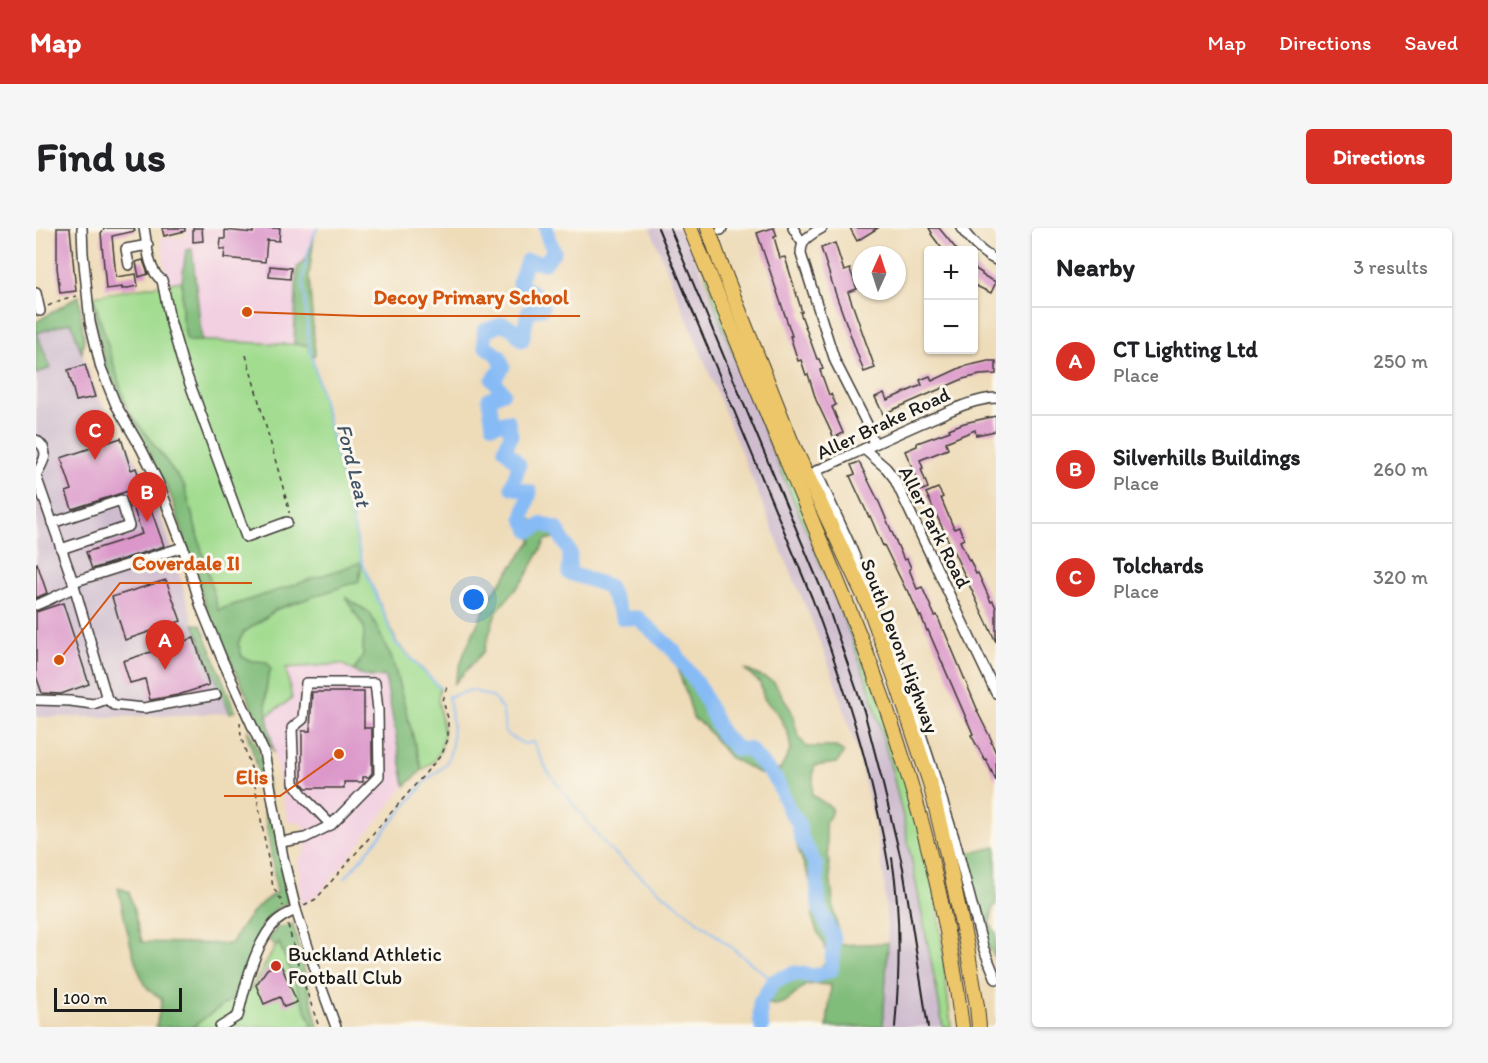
<!DOCTYPE html>
<meta charset="utf-8">
<style>
:root{--surface:#fff;--page:#f6f6f6;--text:#202124;--muted:#757577;--line:#e0e0e0;--accent:#d93025}
body{margin:0;font-family:Itim,sans-serif;background:var(--page);color:var(--text)}
.controls{position:absolute;right:18px;top:18px;display:grid;overflow:hidden;border-radius:6px;box-shadow:0 2px 4px #0004}
.controls button{width:54px;height:54px;display:grid;place-items:center;padding:0;border:0;border-bottom:2px solid var(--line);background:var(--surface);color:var(--text);font:30px sans-serif}
.compass{position:absolute;left:816px;top:18px;width:54px;height:54px;border-radius:50%;background:var(--surface);box-shadow:0 2px 4px #0004;rotate:3deg}
.scale{position:absolute;left:18px;bottom:15px;width:128px;box-sizing:border-box;padding-left:6px;border:3px solid #1c1c1c;border-top:0;font-size:16px;line-height:21px;white-space:nowrap;color:#1c1c1c;-webkit-text-stroke:4px #fbf7ec;paint-order:stroke}
.you{position:absolute;left:438px;top:372px;width:21px;height:21px;margin:-15px;border:4px solid #fff;border-radius:50%;background:#1a73e8;box-shadow:0 0 0 9px #1a73e833}
.badge{display:grid;place-items:center;width:39px;height:39px;border-radius:50%;background:var(--accent);color:#fff;font-size:20px;font-weight:700}
.pin{position:absolute;translate:-50% -50px;filter:drop-shadow(0 2px 3px #0008)}
.pin::after{content:'';position:absolute;top:32px;width:21px;height:18px;background:inherit;clip-path:polygon(0 0,100% 0,50% 100%)}
.list{margin:0;padding:0;list-style:none}
h2{display:flex;justify-content:space-between;align-items:center;height:78px;margin:0;padding:0 24px;font-size:26px}
h2 small{font-size:20px;font-weight:400;color:var(--muted)}
.list li{display:grid;grid-template-columns:39px 1fr auto;gap:18px;align-items:center;box-sizing:border-box;height:108px;padding:0 24px;border-top:2px solid var(--line)}
.list b{display:block;font-size:22px;white-space:nowrap}
.list p{margin:0;font-size:20px;white-space:nowrap;color:var(--muted)}
.list em{font-size:20px;font-style:normal;color:var(--muted)}
.map{position:relative;flex:none;width:960px;height:799px;overflow:hidden;border-radius:6px}
header{display:flex;align-items:center;gap:36px;box-sizing:border-box;height:84px;padding:0 30px;background:var(--accent);color:#fff}
header strong{font-size:28px}
nav{display:flex;gap:33px;margin-inline-start:auto;font-size:21px}
.intro{display:flex;align-items:center;justify-content:space-between;box-sizing:border-box;height:144px;padding:0 36px}
h1{margin:0;font-size:42px}
.button{padding:15px 27px;border-radius:6px;background:var(--accent);color:#fff;font-size:21px;font-weight:700}
main{display:flex;gap:36px;padding:0 36px}
aside{flex:1;background:var(--surface);border-radius:6px;box-shadow:0 2px 4px #0004}
.map>svg:first-child{display:block}
</style>
<header>
<strong>Map</strong>
<nav><a>Map</a><a>Directions</a><a>Saved</a></nav>
</header>
<div class="intro"><h1>Find us</h1><a class="button">Directions</a></div>
<main>
<div class="map">
<svg width="960" height="799" viewBox="0 0 960 799">
<rect width="100%" height="100%" fill="#fbf7ec"/>
<filter id="ink" filterUnits="userSpaceOnUse"><feTurbulence type="fractalNoise" baseFrequency=".0167" numOctaves="2"/><feDisplacementMap in="SourceGraphic" scale="12" xChannelSelector="R" yChannelSelector="G"/><feConvolveMatrix kernelMatrix="1 2 1 2 8 2 1 2 1" color-interpolation-filters="sRGB"/></filter>
<filter id="wash" filterUnits="userSpaceOnUse"><feTurbulence type="fractalNoise" baseFrequency=".008" numOctaves="4" result="noise"/><feDisplacementMap in="SourceGraphic" scale="24" xChannelSelector="R" yChannelSelector="G"/><feGaussianBlur stdDeviation="1.35" result="paint"/><feColorMatrix in="noise" values="0 0 0 0 0 0 0 0 0 0 0 0 0 0 0 0 0 1.4 0 .05"/><feComposite in="paint" operator="in"/></filter>
<g filter="url(#wash)">
<rect width="100%" height="100%" fill="#eedcb9"/>
<g fill="#f2cfe1">
<path d="M 150,0 L 282,0 L 278,6 L 271,29 L 261,40 L 258,116 L 166,113 L 156,22 L 150,22 L 146,53 L 131,55 L 125,10 L 150,9 Z"/>
<path d="M 306,436 L 349,448 L 369,558 L 286,663 L 264,679 L 265,667 L 262,632 L 269,624 L 270,603 L 264,595 L 252,593 L 230,488 L 256,471 L 249,440 Z"/>
</g>
<g fill="#cfbdcf">
<path d="M 614,0 L 648,0 L 723,192 L 822,427 L 835,465 L 856,543 L 868,593 L 901,764 L 907,799 L 847,799 L 852,715 L 848,649 L 838,594 L 821,522 L 797,447 L 773,386 L 746,324 Z"/>
<path d="M 35,94 L 62,170 L 75,188 L 108,246 L 132,309 L 158,396 L 194,485 L 79,489 L 0,489 L 0,146 L 14,140 L 1,105 Z"/>
</g>
<g fill="#a1dc8f" stroke="#5e7c56" stroke-width="1.5">
<path d="M 656,0 L 870,537 L 901,671 L 915,799 L 907,799 L 901,764 L 868,593 L 856,543 L 835,465 L 814,406 L 706,150 L 681,83 Z"/>
<path d="M 146,53 L 146,89 L 152,112 L 273,117 L 307,253 L 326,334 L 361,415 L 404,460 L 402,471 L 408,506 L 405,521 L 399,532 L 386,542 L 356,431 L 334,385 L 310,370 L 328,399 L 327,428 L 318,443 L 306,436 L 250,440 L 256,471 L 230,488 L 231,434 L 216,433 L 206,429 L 202,415 L 208,404 L 225,393 L 241,381 L 322,353 L 325,335 L 182,383 L 148,257 L 91,181 L 57,68 Z"/>
<path d="M 243,715 L 277,799 L 156,799 L 200,768 L 210,764 L 216,759 L 240,718 Z"/>
</g>
<g fill="#80bc7a" stroke="#4e6c4b" stroke-width="1.5">
<path d="M 278,6 L 273,48 L 279,126 L 276,129 L 272,117 L 258,116 L 261,40 L 271,29 Z"/>
<path d="M 156,21 L 166,113 L 151,113 L 146,89 L 146,53 L 150,22 Z"/>
<path d="M 43,68 L 48,110 L 46,126 L 35,94 L 1,105 L 14,140 L 0,146 L 0,94 Z"/>
<path d="M 57,68 L 91,181 L 148,257 L 182,382 L 326,334 L 323,353 L 241,381 L 225,393 L 208,404 L 202,415 L 206,429 L 216,433 L 231,434 L 235,441 C 224,467 233,498 238,525 L 172,385 L 135,268 L 71,142 L 61,104 Z"/>
<path d="M 487,290 L 499,293 L 512,291 L 523,297 L 524,308 L 510,312 L 489,350 L 460,384 L 448,423 L 418,456 L 429,423 L 454,369 L 496,312 L 486,302 Z"/>
<path d="M 309,369 L 334,385 L 356,431 L 386,542 L 369,558 L 349,448 C 339,450 327,448 318,443 L 327,428 L 328,399 Z"/>
<path d="M 158,396 L 165,397 L 199,483 L 194,485 Z"/>
<path d="M 638,423 L 664,460 L 685,505 L 701,520 L 712,524 L 732,541 L 744,542 L 755,521 L 752,505 L 742,486 L 728,471 L 724,455 L 708,441 L 738,454 L 755,482 L 762,507 L 770,519 L 800,519 L 808,524 L 801,535 L 778,538 L 776,567 L 796,580 L 794,588 L 789,595 L 798,684 L 805,717 L 852,715 L 847,799 L 791,799 L 795,757 L 780,756 L 770,757 L 750,774 L 741,777 L 724,775 C 725,771 725,765 726,761 C 731,742 766,744 782,743 L 791,732 L 789,718 L 781,703 L 776,689 L 779,677 L 774,652 L 762,621 L 756,591 L 734,551 L 693,529 L 668,498 L 657,490 C 653,467 641,447 638,423 Z"/>
<path d="M 212,501 L 222,521 L 229,546 L 252,674 L 238,682 L 228,701 L 200,768 L 156,799 L 120,799 L 126,771 C 123,768 117,766 114,763 C 97,744 88,685 82,659 L 93,664 L 106,714 L 195,716 C 207,695 219,677 241,664 L 223,549 L 219,530 L 212,509 Z"/>
<path d="M 960,619 L 960,677 L 957,679 L 954,696 L 960,705 L 960,732 L 947,708 L 929,626 Z"/>
<path d="M 257,696 L 282,799 L 277,799 L 243,715 L 240,718 L 232,711 L 241,700 Z"/>
</g>
<g fill="none" stroke-linecap="round" stroke-linejoin="round">
<g stroke="#87bbf5" stroke-width="2">
<path d="M 282,0 L 278,6 L 271,29 L 267,51 L 273,117 L 307,253 L 326,334 L 360,415 L 404,460"/>
<path d="M 412,469 L 436,462 L 458,470 L 467,483 L 469,505 L 488,516 L 497,514 L 512,544 L 572,620 L 612,654 L 738,753"/>
<path d="M 309,650 L 392,551 C 398,546 407,541 410,535 C 420,517 417,487 412,468"/>
</g>
<path stroke="#87bbf5" stroke-width="15" d="M 510,0 L 512,10 L 518,23 L 509,35 L 491,33 L 483,55 L 501,68 L 506,80 L 492,84 L 486,112 L 477,101 L 467,96 L 448,103 L 449,118 L 463,128 L 467,139 L 457,152 L 467,164 L 453,171 L 457,197 L 472,193 L 475,207 L 469,221 L 483,236 L 476,259 L 494,264 L 487,290 L 494,303 L 507,296 L 521,301 L 534,325 L 533,345 L 572,358 L 587,390 L 602,390 L 638,423 L 664,460 L 685,505 L 701,521 L 713,521 L 741,553 L 753,582 L 762,594 L 765,609 L 780,637 L 783,679 L 798,710 L 795,742 L 778,748 L 759,745 L 738,753 L 724,775 L 724,791 L 726,799"/>
</g>
<g id="blocks">
<g fill="#db97ca">
<path d="M 21,0 L 34,0 L 40,63 L 24,65 L 21,39 Z"/>
<path d="M 69,0 L 98,0 L 99,3 L 76,8 L 80,49 L 100,46 L 102,58 L 86,61 L 86,59 L 70,61 L 65,5 Z"/>
<path d="M 126,0 L 149,0 L 149,3 L 128,8 Z"/>
<path d="M 157,0 L 166,0 L 167,13 L 157,14 Z"/>
<path d="M 217,0 L 244,0 L 243,13 L 231,12 L 229,34 L 188,30 L 189,21 L 184,21 L 185,11 L 189,11 L 189,2 L 217,5 Z"/>
<path d="M 736,0 L 738,0 L 741,8 L 738,9 L 744,30 L 749,29 L 766,84 L 764,84 L 781,131 L 783,131 L 787,141 L 784,142 L 793,167 L 795,166 L 800,177 L 796,179 L 807,205 L 798,210 L 780,172 L 772,146 L 770,147 L 765,132 L 762,133 L 754,108 L 756,108 L 751,93 L 721,5 Z"/>
<path d="M 814,0 L 842,0 L 821,13 Z"/>
<path d="M 893,0 L 903,0 L 921,22 L 907,22 L 895,6 L 896,5 Z"/>
<path d="M 799,15 L 808,43 L 814,41 L 821,61 L 812,64 L 839,140 L 828,144 L 800,67 L 785,20 Z"/>
<path d="M 107,32 L 112,46 L 103,49 L 100,34 Z"/>
<path d="M 234,38 L 255,40 L 254,51 L 233,49 Z"/>
<path d="M 938,40 L 946,45 L 946,47 L 960,54 L 955,65 L 938,57 Z"/>
<path d="M 952,133 L 960,133 L 960,146 L 944,147 L 927,151 L 847,186 L 839,169 L 848,165 L 851,172 L 886,157 L 884,152 L 894,148 L 896,153 L 926,139 Z"/>
<path d="M 49,137 L 59,169 L 40,173 L 32,142 Z"/>
<path d="M 960,188 L 960,203 L 940,207 L 939,202 L 910,214 L 912,221 L 884,232 L 887,240 L 885,241 L 892,260 L 881,264 L 876,251 L 880,249 L 869,223 L 881,218 L 881,215 L 914,203 L 913,201 L 928,195 Z"/>
<path d="M 85,210 L 95,242 L 100,240 L 128,318 L 56,341 L 50,324 L 106,306 L 92,263 L 36,281 L 30,264 L 36,262 L 25,230 Z"/>
<path d="M 823,234 L 842,272 L 868,332 L 871,331 L 875,340 L 873,341 L 881,361 L 886,359 L 899,388 L 901,387 L 907,402 L 908,402 L 942,483 L 941,483 L 956,513 L 955,514 L 960,525 L 960,553 L 950,531 L 949,532 L 935,507 L 937,506 L 892,402 L 891,403 L 885,388 L 884,389 L 872,362 L 870,362 L 848,317 L 847,318 L 834,288 L 833,289 L 819,259 L 814,248 L 819,246 L 815,237 Z"/>
<path d="M 902,260 L 907,269 L 905,270 L 918,301 L 923,299 L 928,311 L 924,313 L 933,333 L 934,332 L 940,346 L 942,345 L 955,374 L 957,373 L 960,380 L 960,414 L 890,265 Z"/>
<path d="M 1,335 L 11,365 L 0,370 L 0,336 Z"/>
<path d="M 130,352 L 145,393 L 89,412 L 76,369 Z"/>
<path d="M 27,375 L 53,456 L 25,466 L 6,465 L 0,448 L 0,384 Z"/>
<path d="M 158,410 L 173,457 L 142,467 L 114,472 L 109,451 L 94,455 L 87,433 Z"/>
<path d="M 276,464 L 328,464 L 328,500 L 336,500 L 336,545 L 333,549 L 327,549 L 327,554 L 308,554 L 308,560 L 270,560 L 266,555 L 266,503 L 274,503 Z"/>
<path d="M 244,735 L 261,774 L 248,779 L 244,769 L 228,776 L 220,757 L 231,741 Z"/>
</g>
</g>
</g>
<g filter="url(#ink)">
<use href="#blocks" fill-opacity="0" stroke="#3c3934" stroke-width="1.5"/>
<g fill="none" stroke-linecap="round" stroke-linejoin="round">
<g stroke="#3c3934" stroke-width="12">
<g id="minor">
<path d="M 46,0 L 47,25 L 54,94 L 65,140 L 80,177 L 105,220 L 122,254 L 147,319 L 165,379 L 186,431 L 228,524 L 247,629 L 260,682 L 282,750 L 300,799"/>
<path d="M 108,0 C 111,15 112,44 126,52 L 134,92 L 147,137 L 210,309 L 251,294"/>
<path d="M 757,0 L 763,10 L 767,15"/>
<path d="M 786,0 C 774,7 765,11 765,26 L 799,133 L 832,198 L 838,216"/>
<path d="M 925,0 C 935,13 945,25 960,32"/>
<path d="M 685,2 L 686,0"/>
<path d="M 93,37 L 90,21 L 112,17"/>
<path d="M 0,65 L 4,83"/>
<path d="M 0,212 C 16,223 7,234 0,247"/>
<path d="M 828,221 L 850,240 L 858,250 L 960,465"/>
<path d="M 0,248 L 37,354 L 71,471 L 57,476 L 34,473 L 0,472"/>
<path d="M 16,295 L 85,272 L 93,298 L 25,321"/>
<path d="M 37,354 L 147,319"/>
<path d="M 836,370 L 814,317 L 780,243 C 817,226 853,209 890,193 C 912,184 936,171 960,170"/>
<path d="M 0,377 C 14,372 25,365 38,360"/>
<path d="M 845,394 L 862,436 L 898,546 L 920,616 L 947,719 L 960,751"/>
<path d="M 71,471 L 78,477 L 108,480 L 180,467"/>
<path d="M 245,614 L 269,610 L 295,597 L 343,548 L 342,482 L 339,455 L 270,455 L 267,491 L 256,500 L 258,555 L 269,570 L 295,597"/>
<path d="M 184,799 L 202,788 C 208,761 218,720 236,698 C 242,690 251,686 260,682"/>
</g>
</g>
<g stroke="#3c3934" stroke-width="16">
<g id="highway">
<path d="M 654,0 C 687,81 721,162 755,243 C 778,297 801,351 823,406 C 872,531 910,665 926,799"/>
<path d="M 672,0 L 684,34 L 756,215 L 834,381 L 859,450 L 894,555 L 911,626 L 931,719 L 941,778 L 943,799"/>
</g>
</g>
<g stroke="#3c3934" stroke-width="1.5" stroke-dasharray="4.5 4.5" stroke-linecap="butt">
<path d="M 12,78 L 27,71 L 41,68"/>
<path d="M 210,127 L 253,281 L 253,285"/>
<path d="M 204,494 L 205,509 L 217,546 L 237,659 L 245,672 L 247,678"/>
<path d="M 268,677 L 280,671 L 406,526 L 412,511 L 412,490 L 407,473 L 411,459"/>
<path d="M 252,697 L 265,747 L 283,799"/>
</g>
<use href="#minor" stroke="#fff" stroke-width="9"/>
<use href="#highway" stroke="#ecc669" stroke-width="14"/>
<g stroke="#1c1c1c" stroke-width="2">
<path d="M 622,0 L 776,370 C 809,459 837,546 853,640"/>
<path d="M 634,0 L 787,365 L 828,483 L 845,548 L 867,640 L 892,799"/>
<path d="M 856,630 C 865,686 864,742 859,799"/>
</g>
</g>
</g>
<circle fill="#c8321e" stroke="#fbf7ec" stroke-width="2" cx="240" cy="738" r="6"/>
<g text-anchor="middle" dominant-baseline="central" stroke-width="6" stroke-linejoin="round" paint-order="stroke">
<g font-size="20" fill="#1c1c1c" stroke="#fbf7ec">
<text transform="translate(847 195) rotate(-25)">Aller Brake Road</text>
<text transform="translate(899 299) rotate(63)">Aller Park Road</text>
<text transform="translate(864 418) rotate(69)">South Devon Highway</text>
</g>
<g font-size="20" fill="#1c1c1c" stroke="#fbf7ec" text-anchor="start">
<text x="252" y="726">Buckland Athletic<tspan x="252" dy="23">Football Club</tspan></text>
</g>
<g font-size="21" font-style="italic" fill="#415468" stroke="#fbf7ec">
<text transform="translate(318 237) rotate(76)">Ford Leat</text>
</g>
</g>
<path fill="none" stroke="#d4530e" stroke-width="2" d="M211 84L325 88H544M23 432L84 355H216M303 526L244 568H188"/>
<g fill="#d4530e" stroke="#fbf7ec" stroke-width="2">
<circle cx="211" cy="84" r="6"/>
<circle cx="23" cy="432" r="6"/>
<circle cx="303" cy="526" r="6"/>
</g>
<g font-size="21" text-anchor="middle" font-weight="bold" fill="#d4530e" stroke="#fbf7ec" stroke-width="6" stroke-linejoin="round" paint-order="stroke">
<text x="435" y="76">Decoy Primary School</text>
<text x="150" y="342">Coverdale II</text>
<text x="216" y="556">Elis</text>
</g>
</svg>
<div class="controls">
<button>+</button>
<button>−</button>
</div>
<svg class="compass" viewBox="-18 -18 36 36"><path d="M0-13l5 13h-10z" fill="#e53935"/><path d="M0 13l5-13h-10z" fill="#757577"/></svg>
<div class="scale">100 m</div>
<div class="you"></div>
<div class="pin badge" style="left:129px;top:442px">A</div>
<div class="pin badge" style="left:111px;top:294px">B</div>
<div class="pin badge" style="left:59px;top:232px">C</div>
</div>
<aside>
<h2>Nearby<small>3 results</small></h2>
<ul class="list">
<li><span class="badge">A</span><div><b>CT Lighting Ltd</b><p>Place</p></div><em>250 m</em></li>
<li><span class="badge">B</span><div><b>Silverhills Buildings</b><p>Place</p></div><em>260 m</em></li>
<li><span class="badge">C</span><div><b>Tolchards</b><p>Place</p></div><em>320 m</em></li>
</ul>
</aside>
</main>
